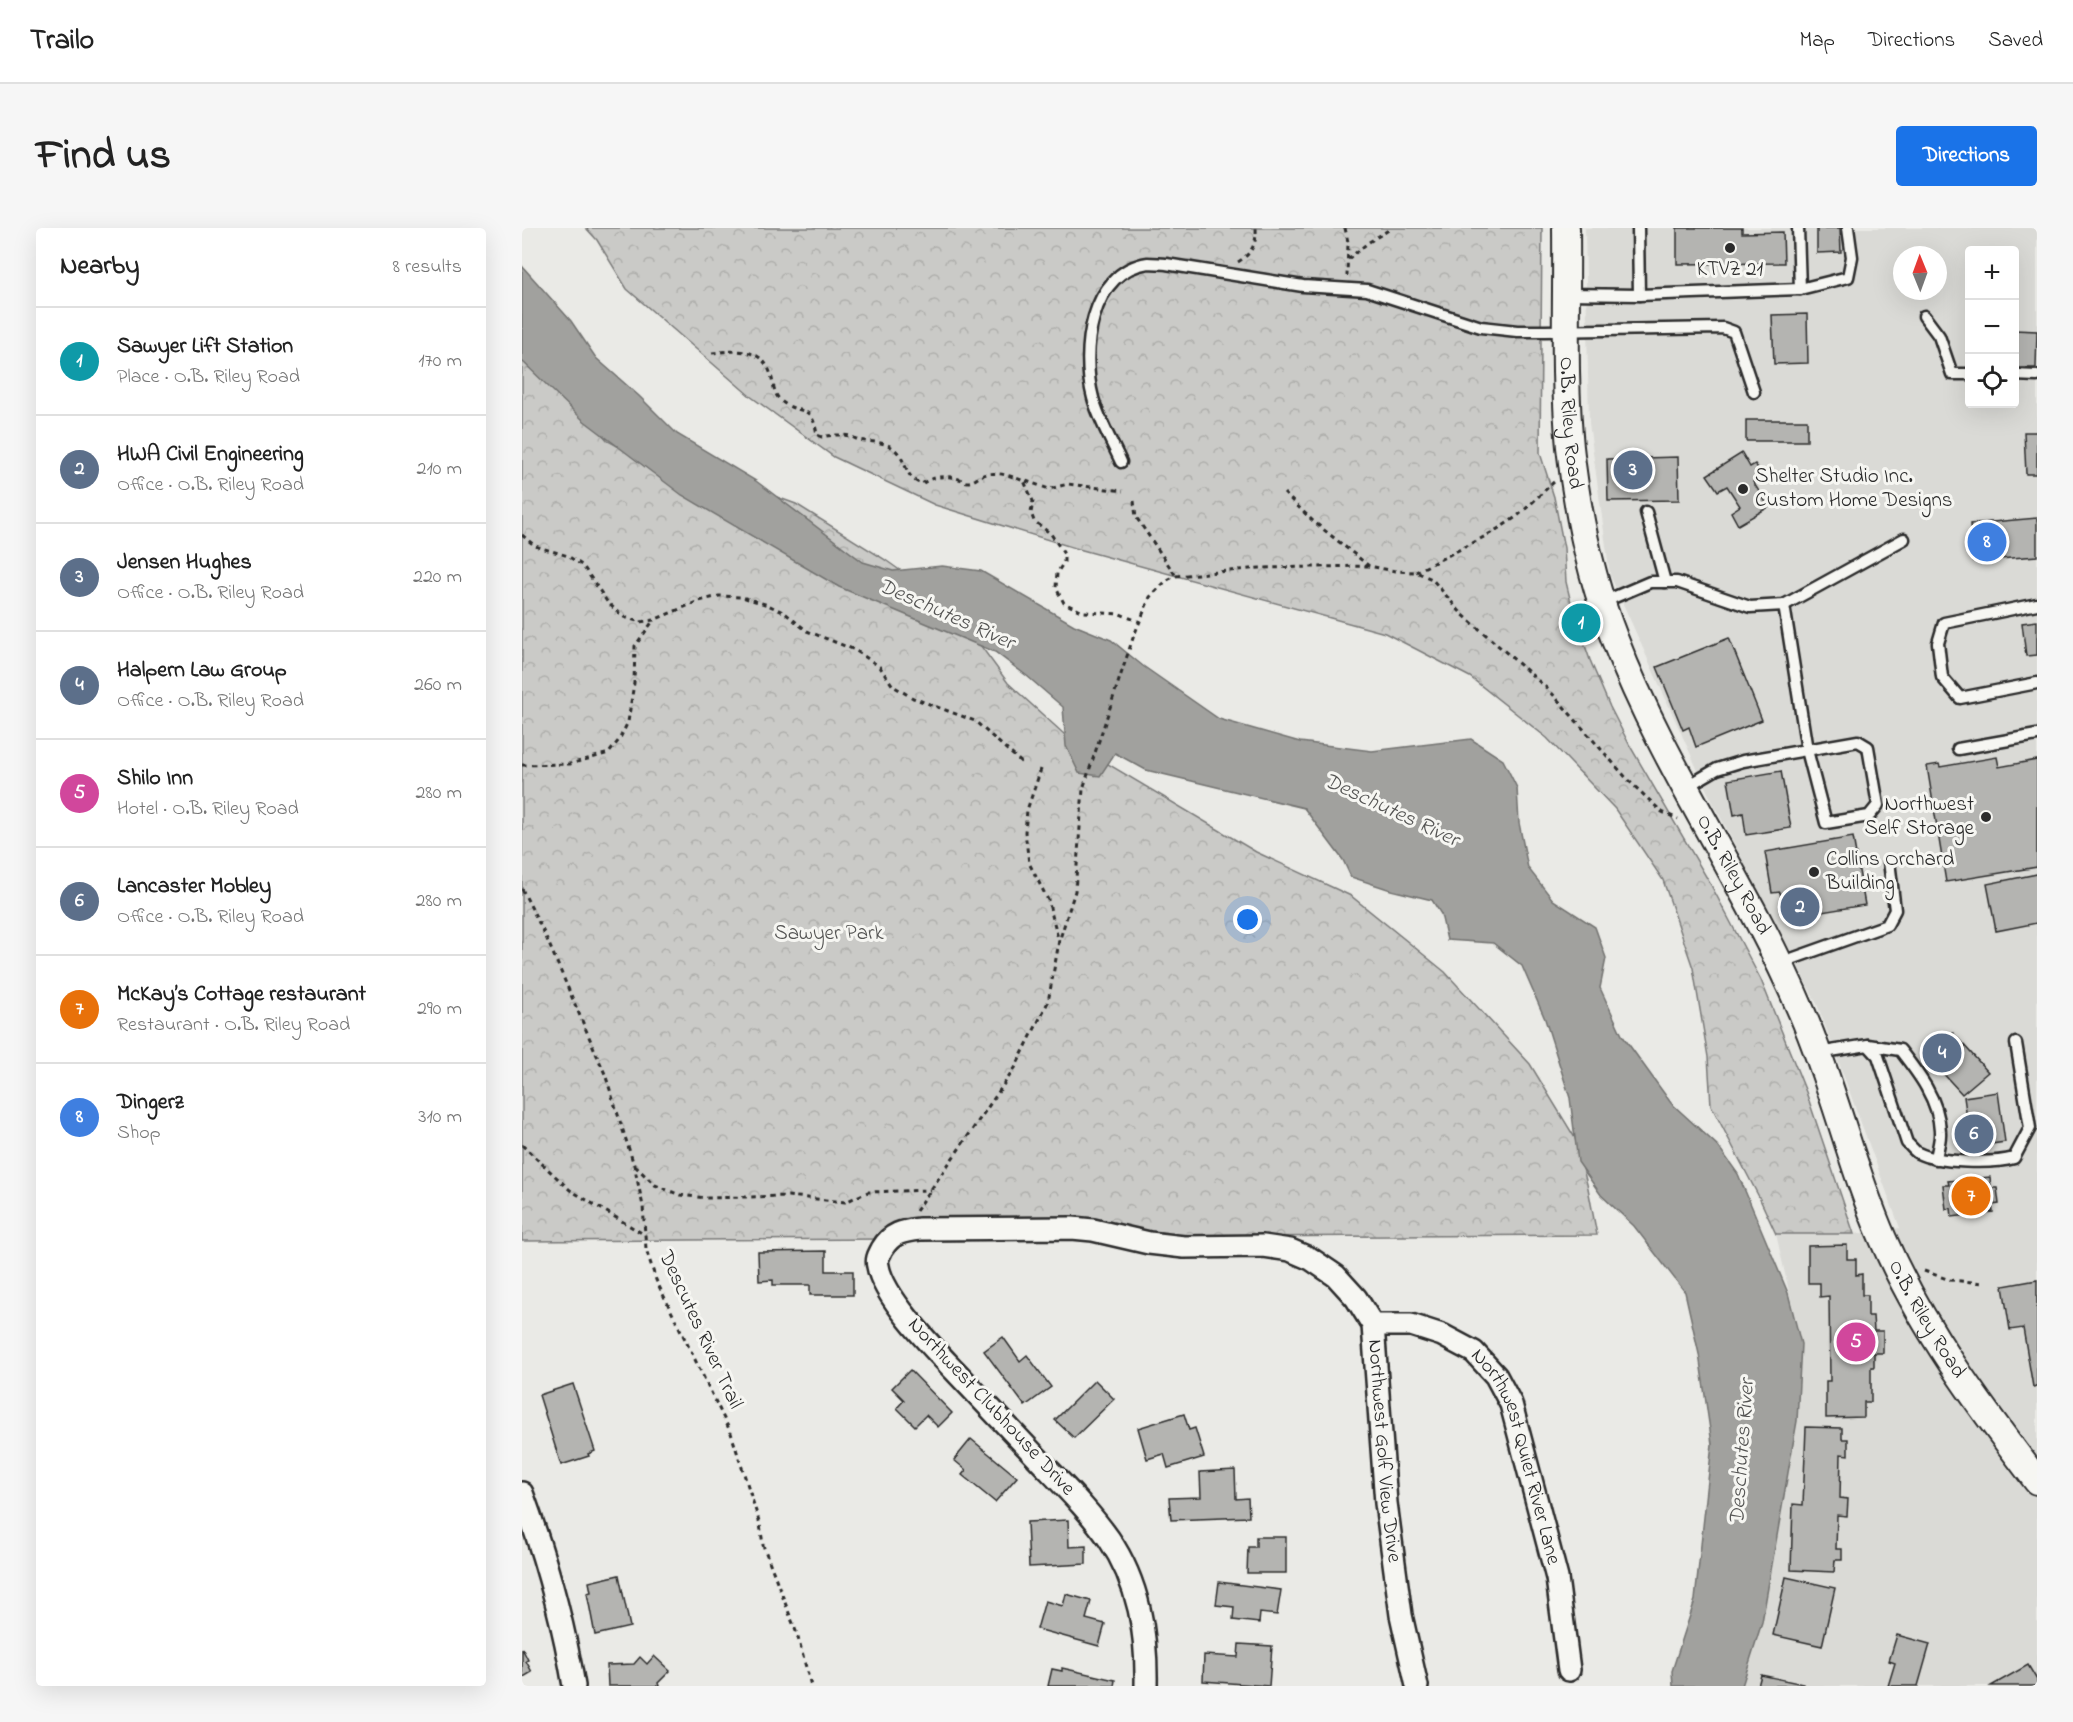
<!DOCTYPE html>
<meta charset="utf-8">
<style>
:root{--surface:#fff;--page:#f6f6f6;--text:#222;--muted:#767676;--line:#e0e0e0;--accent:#1a73e8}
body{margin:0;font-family:"Indie Flower",sans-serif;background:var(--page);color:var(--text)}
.controls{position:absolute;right:18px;top:18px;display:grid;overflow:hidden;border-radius:6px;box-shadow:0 6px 24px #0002}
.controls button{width:54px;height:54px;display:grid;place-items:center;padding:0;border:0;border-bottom:2px solid var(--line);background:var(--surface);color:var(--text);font:30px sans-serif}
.compass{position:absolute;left:1371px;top:18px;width:54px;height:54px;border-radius:50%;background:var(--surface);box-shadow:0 6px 24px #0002;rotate:359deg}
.you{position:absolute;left:726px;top:692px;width:21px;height:21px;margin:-15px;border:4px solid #fff;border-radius:50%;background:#1a73e8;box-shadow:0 0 0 9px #1a73e833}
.badge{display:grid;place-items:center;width:39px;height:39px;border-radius:50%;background:var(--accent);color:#fff;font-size:20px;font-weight:700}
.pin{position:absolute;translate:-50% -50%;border:3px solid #fff;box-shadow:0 2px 6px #0006}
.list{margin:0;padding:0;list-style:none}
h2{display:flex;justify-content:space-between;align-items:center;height:78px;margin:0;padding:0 24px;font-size:26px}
h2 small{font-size:20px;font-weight:400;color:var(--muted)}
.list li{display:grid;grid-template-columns:39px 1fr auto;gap:18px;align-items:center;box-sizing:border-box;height:108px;padding:0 24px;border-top:2px solid var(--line)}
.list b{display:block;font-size:22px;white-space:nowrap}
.list p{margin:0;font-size:20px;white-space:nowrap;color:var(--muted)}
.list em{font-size:20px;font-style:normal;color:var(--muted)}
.icon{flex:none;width:33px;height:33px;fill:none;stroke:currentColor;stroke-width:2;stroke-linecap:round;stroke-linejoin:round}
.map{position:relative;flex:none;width:1515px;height:1458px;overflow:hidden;border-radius:6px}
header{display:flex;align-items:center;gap:36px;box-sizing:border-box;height:84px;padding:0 30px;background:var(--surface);border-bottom:2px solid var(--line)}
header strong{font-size:28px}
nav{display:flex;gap:33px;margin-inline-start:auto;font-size:21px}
.intro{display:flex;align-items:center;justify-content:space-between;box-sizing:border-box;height:144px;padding:0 36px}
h1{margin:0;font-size:42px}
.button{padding:15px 27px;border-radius:6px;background:var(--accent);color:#fff;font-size:21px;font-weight:700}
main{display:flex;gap:36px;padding:0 36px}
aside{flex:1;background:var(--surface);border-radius:6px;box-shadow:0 6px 24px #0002}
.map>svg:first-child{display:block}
</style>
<header>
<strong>Trailo</strong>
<nav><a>Map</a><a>Directions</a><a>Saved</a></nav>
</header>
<div class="intro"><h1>Find us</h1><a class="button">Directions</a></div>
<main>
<aside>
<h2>Nearby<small>8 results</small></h2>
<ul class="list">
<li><span class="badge" style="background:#0f9aa8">1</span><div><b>Sawyer Lift Station</b><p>Place · O.B. Riley Road</p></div><em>170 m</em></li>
<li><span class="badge" style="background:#5c6f8a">2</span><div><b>HWA Civil Engineering</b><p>Office · O.B. Riley Road</p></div><em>210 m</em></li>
<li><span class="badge" style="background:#5c6f8a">3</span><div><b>Jensen Hughes</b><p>Office · O.B. Riley Road</p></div><em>220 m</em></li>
<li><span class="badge" style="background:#5c6f8a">4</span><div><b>Halpern Law Group</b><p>Office · O.B. Riley Road</p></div><em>260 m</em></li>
<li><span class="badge" style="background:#d1479c">5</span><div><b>Shilo Inn</b><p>Hotel · O.B. Riley Road</p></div><em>280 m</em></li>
<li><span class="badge" style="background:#5c6f8a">6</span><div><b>Lancaster Mobley</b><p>Office · O.B. Riley Road</p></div><em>280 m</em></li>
<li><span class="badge" style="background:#e8710a">7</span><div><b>McKay’s Cottage restaurant</b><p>Restaurant · O.B. Riley Road</p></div><em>290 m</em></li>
<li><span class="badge" style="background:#3f7fe0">8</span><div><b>Dingerz</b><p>Shop</p></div><em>310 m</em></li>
</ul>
</aside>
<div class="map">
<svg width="1515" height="1458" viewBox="0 0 1515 1458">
<defs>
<pattern id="park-crowns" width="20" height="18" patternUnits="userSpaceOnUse" patternTransform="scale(1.5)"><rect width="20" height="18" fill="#cacac7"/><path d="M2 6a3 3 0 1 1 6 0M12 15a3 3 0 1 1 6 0" fill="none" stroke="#aeaeab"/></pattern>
</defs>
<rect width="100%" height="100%" fill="#eaeae6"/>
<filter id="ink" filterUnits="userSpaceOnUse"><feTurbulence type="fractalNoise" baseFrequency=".0167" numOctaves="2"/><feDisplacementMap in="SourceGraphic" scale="12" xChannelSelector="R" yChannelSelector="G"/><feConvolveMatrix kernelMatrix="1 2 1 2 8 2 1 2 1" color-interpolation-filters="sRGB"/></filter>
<g filter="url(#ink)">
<path fill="#dadad6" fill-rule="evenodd" d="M 1063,0 L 1515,0 L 1515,1458 L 1220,1458 L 1240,1394 L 1275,1193 L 1279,1116 L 1254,1006 L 1332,1006 L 1378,1000 L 1295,776 L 1186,565 L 1088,347 L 1067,195 ZM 1448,22 L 1492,22 L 1492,176 L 1448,176 ZM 1380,27 L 1416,27 L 1416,63 L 1380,63 Z"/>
<g fill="url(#park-crowns)" stroke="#7a7a79" stroke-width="1.5">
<path d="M 64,0 L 1020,0 L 1018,225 L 1032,269 L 1042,320 L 1044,354 L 1051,383 L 1068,432 L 1088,479 L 1108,518 L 1189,657 L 1239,752 L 1284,864 L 1332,1006 L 1254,1006 L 1236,967 L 1189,877 L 1186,829 L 1171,740 L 1141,652 L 1093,581 L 1025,510 L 948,449 L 863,405 L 553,320 L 413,277 L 312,229 L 228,168 L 105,61 L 75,12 Z"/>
<path d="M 0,87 L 46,168 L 86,213 L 131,237 L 197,248 L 274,276 L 362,331 L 431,380 L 486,455 L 554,517 L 734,624 L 829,668 L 923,744 L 1008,836 L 1053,910 L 1066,960 L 1075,1007 L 0,1013 Z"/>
</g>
<path fill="#a1a19e" stroke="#727270" stroke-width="1.5" d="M 0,38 L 49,93 L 74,130 L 117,168 L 155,206 L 234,253 L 341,334 L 371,343 L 420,338 L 459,343 L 552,397 L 589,412 L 621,438 L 697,491 L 778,514 L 850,523 L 949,511 L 981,532 L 995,560 L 997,595 L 1006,640 L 1031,672 L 1073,699 L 1084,730 L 1078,760 L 1100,807 L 1149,875 L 1196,918 L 1216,946 L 1266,1065 L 1279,1116 L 1275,1193 L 1240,1394 L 1220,1458 L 1151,1458 L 1150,1443 L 1173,1372 L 1190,1216 L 1177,1126 L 1163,1064 L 1112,998 L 1079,967 L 1056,934 L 1048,870 L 1023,791 L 1000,738 L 971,715 L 925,712 L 919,686 L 910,672 L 869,662 L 829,649 L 821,632 L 782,580 L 624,542 L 593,525 L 578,548 L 557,545 L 544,518 L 541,479 L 505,448 L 473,424 L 317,359 L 160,267 L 61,192 L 0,133 Z"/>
<g fill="#b4b4b1" stroke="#2b2b2b" stroke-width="1.5">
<path d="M 1155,0 L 1220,0 L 1220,5 L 1261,4 L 1262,35 L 1155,36 Z"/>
<path d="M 1295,0 L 1318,0 L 1319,24 L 1295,25 Z"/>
<path d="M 1285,86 L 1286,135 L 1252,136 L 1250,87 Z"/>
<path d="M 1492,102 L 1515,103 L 1514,140 L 1492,140 Z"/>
<rect x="1224" y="192" width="61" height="21"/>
<path d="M 1502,204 L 1515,204 L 1515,246 L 1504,246 Z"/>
<path d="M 1220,225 L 1228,239 L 1233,236 L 1241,247 L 1231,254 L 1247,279 L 1216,297 L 1209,284 L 1218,278 L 1205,258 L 1196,263 L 1185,247 Z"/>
<path d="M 1156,229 L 1157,272 L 1086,273 L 1085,231 Z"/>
<path d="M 1515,290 L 1515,328 L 1451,333 L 1448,296 Z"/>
<path d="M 1061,381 L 1068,407 L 1057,409 L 1050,384 Z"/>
<path d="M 1515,393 L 1515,427 L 1504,428 L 1500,395 Z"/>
<path d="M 1207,410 L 1240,492 L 1174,519 L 1167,499 L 1161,502 L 1135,439 Z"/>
<path d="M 1475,529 L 1477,539 L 1515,532 L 1515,639 L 1424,654 L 1405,538 L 1417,536 L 1418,539 Z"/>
<path d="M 1259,543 L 1269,600 L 1224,607 L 1221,585 L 1212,587 L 1206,552 Z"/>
<path d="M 1331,609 L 1343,677 L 1293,685 L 1294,690 L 1271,694 L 1268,679 L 1261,680 L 1258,664 L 1250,665 L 1243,624 Z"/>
<path d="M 1515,646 L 1515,695 L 1474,703 L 1465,656 Z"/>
<path d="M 1431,805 L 1466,844 L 1440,866 L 1405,828 Z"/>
<path d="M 1476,864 L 1483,914 L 1449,919 L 1442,869 Z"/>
<path d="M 1468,949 L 1469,960 L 1475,960 L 1477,976 L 1470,977 L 1471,984 L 1430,989 L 1429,980 L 1424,981 L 1421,957 L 1427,957 L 1426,953 Z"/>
<path d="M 1325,1017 L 1325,1031 L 1334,1031 L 1334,1047 L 1340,1046 L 1340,1067 L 1346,1067 L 1346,1088 L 1351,1088 L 1352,1103 L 1361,1103 L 1361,1125 L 1352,1125 L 1352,1139 L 1349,1139 L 1349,1174 L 1342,1174 L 1342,1189 L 1304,1190 L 1304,1153 L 1308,1153 L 1307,1068 L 1298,1069 L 1298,1055 L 1286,1055 L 1286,1018 Z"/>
<path d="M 304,1023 L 304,1043 L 331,1043 L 331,1067 L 288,1067 L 288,1057 L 251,1057 L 251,1052 L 237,1053 L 236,1024 Z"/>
<path d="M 1515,1052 L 1515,1158 L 1511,1159 L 1501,1100 L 1488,1102 L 1481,1058 Z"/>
<path d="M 481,1109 L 498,1133 L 505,1127 L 529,1159 L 503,1178 L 462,1123 Z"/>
<path d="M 388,1142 L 430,1185 L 416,1199 L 404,1187 L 393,1198 L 375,1180 L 382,1172 L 370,1160 Z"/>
<path d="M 573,1152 L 592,1171 L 552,1210 L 533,1192 Z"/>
<path d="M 51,1156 L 73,1223 L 66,1226 L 67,1228 L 39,1237 L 17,1167 Z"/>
<path d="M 662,1186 L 667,1202 L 673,1200 L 682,1229 L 646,1240 L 642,1226 L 625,1231 L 616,1200 Z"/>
<path d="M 1284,1199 L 1320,1200 L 1320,1211 L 1326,1211 L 1326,1227 L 1319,1226 L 1318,1270 L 1326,1271 L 1325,1288 L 1315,1287 L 1314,1321 L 1320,1321 L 1320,1332 L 1313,1332 L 1312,1344 L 1269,1342 L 1271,1276 L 1281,1277 Z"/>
<path d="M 449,1211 L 495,1249 L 473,1274 L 440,1247 L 444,1242 L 432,1232 Z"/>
<path d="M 713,1242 L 714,1271 L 726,1270 L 727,1289 L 649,1292 L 647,1270 L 679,1269 L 678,1244 Z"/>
<path d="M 546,1292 L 547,1319 L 564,1318 L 564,1336 L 507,1339 L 505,1294 Z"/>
<path d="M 734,1309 L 764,1309 L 764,1345 L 725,1345 L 726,1319 L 734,1319 Z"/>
<path d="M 97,1347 L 108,1399 L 73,1407 L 65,1365 L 69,1364 L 67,1354 Z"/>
<path d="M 1264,1349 L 1313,1360 L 1300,1418 L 1251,1407 Z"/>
<path d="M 697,1354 L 759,1362 L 755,1387 L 738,1385 L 737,1395 L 711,1392 L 712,1379 L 694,1377 Z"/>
<path d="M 544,1366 L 569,1373 L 564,1391 L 583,1396 L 577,1418 L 515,1401 L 523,1373 L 541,1378 Z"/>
<path d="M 1375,1407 L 1408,1416 L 1396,1458 L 1366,1458 L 1373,1435 L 1367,1433 Z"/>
<path d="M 717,1416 L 750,1418 L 747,1458 L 681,1453 L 682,1427 L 716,1429 Z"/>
<path d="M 0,1420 L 6,1432 L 4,1433 L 10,1444 L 0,1450 Z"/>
<path d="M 132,1428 L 148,1443 L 136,1455 L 137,1458 L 86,1458 L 85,1437 L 112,1436 L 118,1429 L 125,1436 Z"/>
<path d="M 1506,1437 L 1515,1452 L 1515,1458 L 1469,1458 Z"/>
<path d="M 540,1440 L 593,1452 L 592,1458 L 526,1458 L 530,1441 L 540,1443 Z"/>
<path d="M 1239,1447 L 1281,1456 L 1281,1458 L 1236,1458 Z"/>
</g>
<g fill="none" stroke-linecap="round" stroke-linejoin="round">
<g stroke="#2b2b2b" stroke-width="15">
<g id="service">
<path d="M 1116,0 L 1117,67"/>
<path d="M 1276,0 L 1278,61"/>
<path d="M 1045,66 L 1117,67 L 1278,61 L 1326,49 L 1330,29 L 1326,0"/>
<path d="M 1402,88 L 1417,108 L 1430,146 L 1448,146"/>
<path d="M 1492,147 L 1515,148"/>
<path d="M 599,234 C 590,214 577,192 571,170 C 559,125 567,44 626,35 C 632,35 639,36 644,36 L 781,58 L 845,62 L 959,99 L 995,103 L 1023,103 L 1201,100 L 1212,104 L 1232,164"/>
<path d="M 1124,284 L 1143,354"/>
<path d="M 1081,374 L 1128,354 L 1155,354 L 1228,379 L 1262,377 L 1382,311"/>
<path d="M 1515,376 L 1422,395 L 1416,415 L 1420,449 L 1438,470 L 1515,455"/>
<path d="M 1436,521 L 1515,507"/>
<path d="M 1164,559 L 1195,541 L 1221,533 L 1336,513 L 1346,519 L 1356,577 L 1347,588 L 1304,595 L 1285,522 L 1262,377"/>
<path d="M 1258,735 L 1365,697 L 1373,682 L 1367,633"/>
<path d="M 1346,817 L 1356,828 L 1385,915 C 1389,918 1392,923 1396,925 C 1415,935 1472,936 1492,930 L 1508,900 L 1494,815"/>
<path d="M 1296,825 L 1346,817 L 1378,822 C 1396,845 1417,872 1418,903 C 1419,912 1415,922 1414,931"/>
</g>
</g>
<g stroke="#2b2b2b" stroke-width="26">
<g id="minor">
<path id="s1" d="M 851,1097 L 889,1097 L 920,1107 L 952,1124 L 974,1148 L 989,1176 L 1035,1350 L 1047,1442"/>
<path d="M 0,1265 C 23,1328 41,1392 52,1458"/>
<path id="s2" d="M 624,1458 C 625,1405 617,1355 587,1311 C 568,1284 544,1260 521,1236 C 492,1205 462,1174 433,1143 C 411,1120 361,1069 356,1038 C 354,1031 357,1027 360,1021 C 369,1005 381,1003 398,1001 L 550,1000 L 571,1002 L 627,1015 L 662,1019 L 741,1018 L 768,1022 L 789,1031 L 814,1048 L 834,1070 L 851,1097 L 864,1275 L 879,1387 L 895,1458"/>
</g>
</g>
<g stroke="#2b2b2b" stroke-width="30">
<g id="tertiary">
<path id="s3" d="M 1044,0 C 1045,73 1041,147 1048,219 C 1055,284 1069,351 1093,412 C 1143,542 1226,657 1280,785 C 1312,859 1329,938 1361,1011 C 1399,1099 1457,1177 1515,1253"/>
</g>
</g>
<g stroke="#2b2b2b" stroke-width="3" stroke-dasharray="4.5 4.5" stroke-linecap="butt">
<path d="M 823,0 L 826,14 L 825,48"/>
<path d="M 826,31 L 847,14 L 870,0"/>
<path d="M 716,34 C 729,26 735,16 734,0"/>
<path d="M 190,125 C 216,122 243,119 250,151 C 252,158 252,166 258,172 C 277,189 290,173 295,207 L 300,209 C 309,207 319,206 328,208 C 331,209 333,211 337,212 C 351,215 369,212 378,228 C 386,240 385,251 400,256 C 410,248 425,247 437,251 C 441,252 442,254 446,254 C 451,254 455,250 459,248 C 473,242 489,248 502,253 L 511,273 L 509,285 L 512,293 L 529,306 L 542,326 L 542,334 L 535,345 L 534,360 L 542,375 L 561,384 L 598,386 L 618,394"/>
<path d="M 504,253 L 527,261 L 546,256 L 601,263"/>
<path d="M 762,265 L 791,293 L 847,338 L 873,343 L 894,344 L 910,351 L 939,385 L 1028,463 L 1107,553 L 1140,584 L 1156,591"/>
<path d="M 612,273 L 614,289 L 654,348"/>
<path d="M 0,307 L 13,318 L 46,328 L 61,338 L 86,375 L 102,389 L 118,394 L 132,392 L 177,373 L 197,368 L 220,369 L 246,377 L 263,385 L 285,403 L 333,422 L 358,439 L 371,458 L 391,470 L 453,493 L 500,535"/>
<path d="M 894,344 C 927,326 963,311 994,289 C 1008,278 1019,265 1032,254"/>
<path d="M 0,537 L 48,536 L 87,525 L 97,512 L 106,494 L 112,455 L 113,418 L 131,393"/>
<path d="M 0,661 L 24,709 L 83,846 L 112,937 L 121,978 L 124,1021 L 134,1052 L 209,1205 L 238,1296 L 241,1317 L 275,1406 L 289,1458"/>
<path d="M 536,717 L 553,663 L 561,561 L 611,410 L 628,369 L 645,352 L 654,348 L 738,340 L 847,338"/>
<path d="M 0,917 L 48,962 L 123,1007"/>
<path d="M 113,938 L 133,957 L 158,967 L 184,970 L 266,968 L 323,974 L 346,964 L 409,962"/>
<path d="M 394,983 L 493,840 L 526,774 L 537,714 L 526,672 L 507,635 L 503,604 L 505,582 L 519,541"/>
<path d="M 1402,1043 L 1428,1052 L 1462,1055"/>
</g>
<use href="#service" stroke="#f6f6f2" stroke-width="10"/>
<use href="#minor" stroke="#f6f6f2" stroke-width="21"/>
<use href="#tertiary" stroke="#f6f6f2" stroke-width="26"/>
</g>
</g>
<g fill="#2b2b2b" stroke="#f6f6f2" stroke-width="2">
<circle cx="1208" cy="20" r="6"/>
<circle cx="1221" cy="261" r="6"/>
<circle cx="1464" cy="589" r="6"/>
<circle cx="1292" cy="644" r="6"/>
</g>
<g text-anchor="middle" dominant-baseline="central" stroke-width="6" stroke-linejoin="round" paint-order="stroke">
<g font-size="21" fill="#2b2b2b" stroke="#f6f6f2" text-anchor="start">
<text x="1208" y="42" text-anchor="middle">KTVZ 21</text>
<text x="1233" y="249">Shelter Studio Inc.<tspan x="1233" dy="24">Custom Home Designs</tspan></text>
<text x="1452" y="577" text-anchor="end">Northwest<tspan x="1452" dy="24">Self Storage</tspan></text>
<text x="1304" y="632">Collins Orchard<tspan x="1304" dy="24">Building</tspan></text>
</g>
<g font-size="21" fill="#2b2b2b" stroke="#f6f6f2">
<text stroke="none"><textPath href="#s3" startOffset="195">O.B. Riley Road</textPath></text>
<text stroke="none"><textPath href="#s3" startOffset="681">O.B. Riley Road</textPath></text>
<text stroke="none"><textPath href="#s3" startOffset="1167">O.B. Riley Road</textPath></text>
<text transform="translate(178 1102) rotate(65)">Descutes River Trail</text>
<text transform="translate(469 1179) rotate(47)">Northwest Clubhouse Drive</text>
<text stroke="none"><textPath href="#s2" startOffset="1190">Northwest Golf View Drive</textPath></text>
<text stroke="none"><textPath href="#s1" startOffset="222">Northwest Quiet River Lane</textPath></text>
</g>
<g font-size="21" fill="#535352" stroke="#f6f6f2">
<text x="307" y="706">Sawyer Park</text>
</g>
<g font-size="22" font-style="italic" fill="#545453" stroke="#f6f6f2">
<text transform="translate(424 387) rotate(24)">Deschutes River</text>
<text transform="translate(869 583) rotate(25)">Deschutes River</text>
<text transform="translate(1221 1224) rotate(-86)">Deschutes River</text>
</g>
</g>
</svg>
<div class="controls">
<button>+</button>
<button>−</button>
<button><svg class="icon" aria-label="locate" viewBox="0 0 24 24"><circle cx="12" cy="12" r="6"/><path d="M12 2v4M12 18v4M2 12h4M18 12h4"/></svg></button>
</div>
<svg class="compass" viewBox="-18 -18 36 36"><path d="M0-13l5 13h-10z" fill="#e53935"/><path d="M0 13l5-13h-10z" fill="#767676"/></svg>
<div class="you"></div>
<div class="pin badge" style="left:1059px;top:395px;background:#0f9aa8">1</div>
<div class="pin badge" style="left:1278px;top:679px;background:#5c6f8a">2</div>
<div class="pin badge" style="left:1111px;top:242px;background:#5c6f8a">3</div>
<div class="pin badge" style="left:1420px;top:825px;background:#5c6f8a">4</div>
<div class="pin badge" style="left:1334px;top:1114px;background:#d1479c">5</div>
<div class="pin badge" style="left:1452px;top:906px;background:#5c6f8a">6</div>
<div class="pin badge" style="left:1449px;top:968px;background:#e8710a">7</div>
<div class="pin badge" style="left:1465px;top:314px;background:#3f7fe0">8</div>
</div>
</main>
